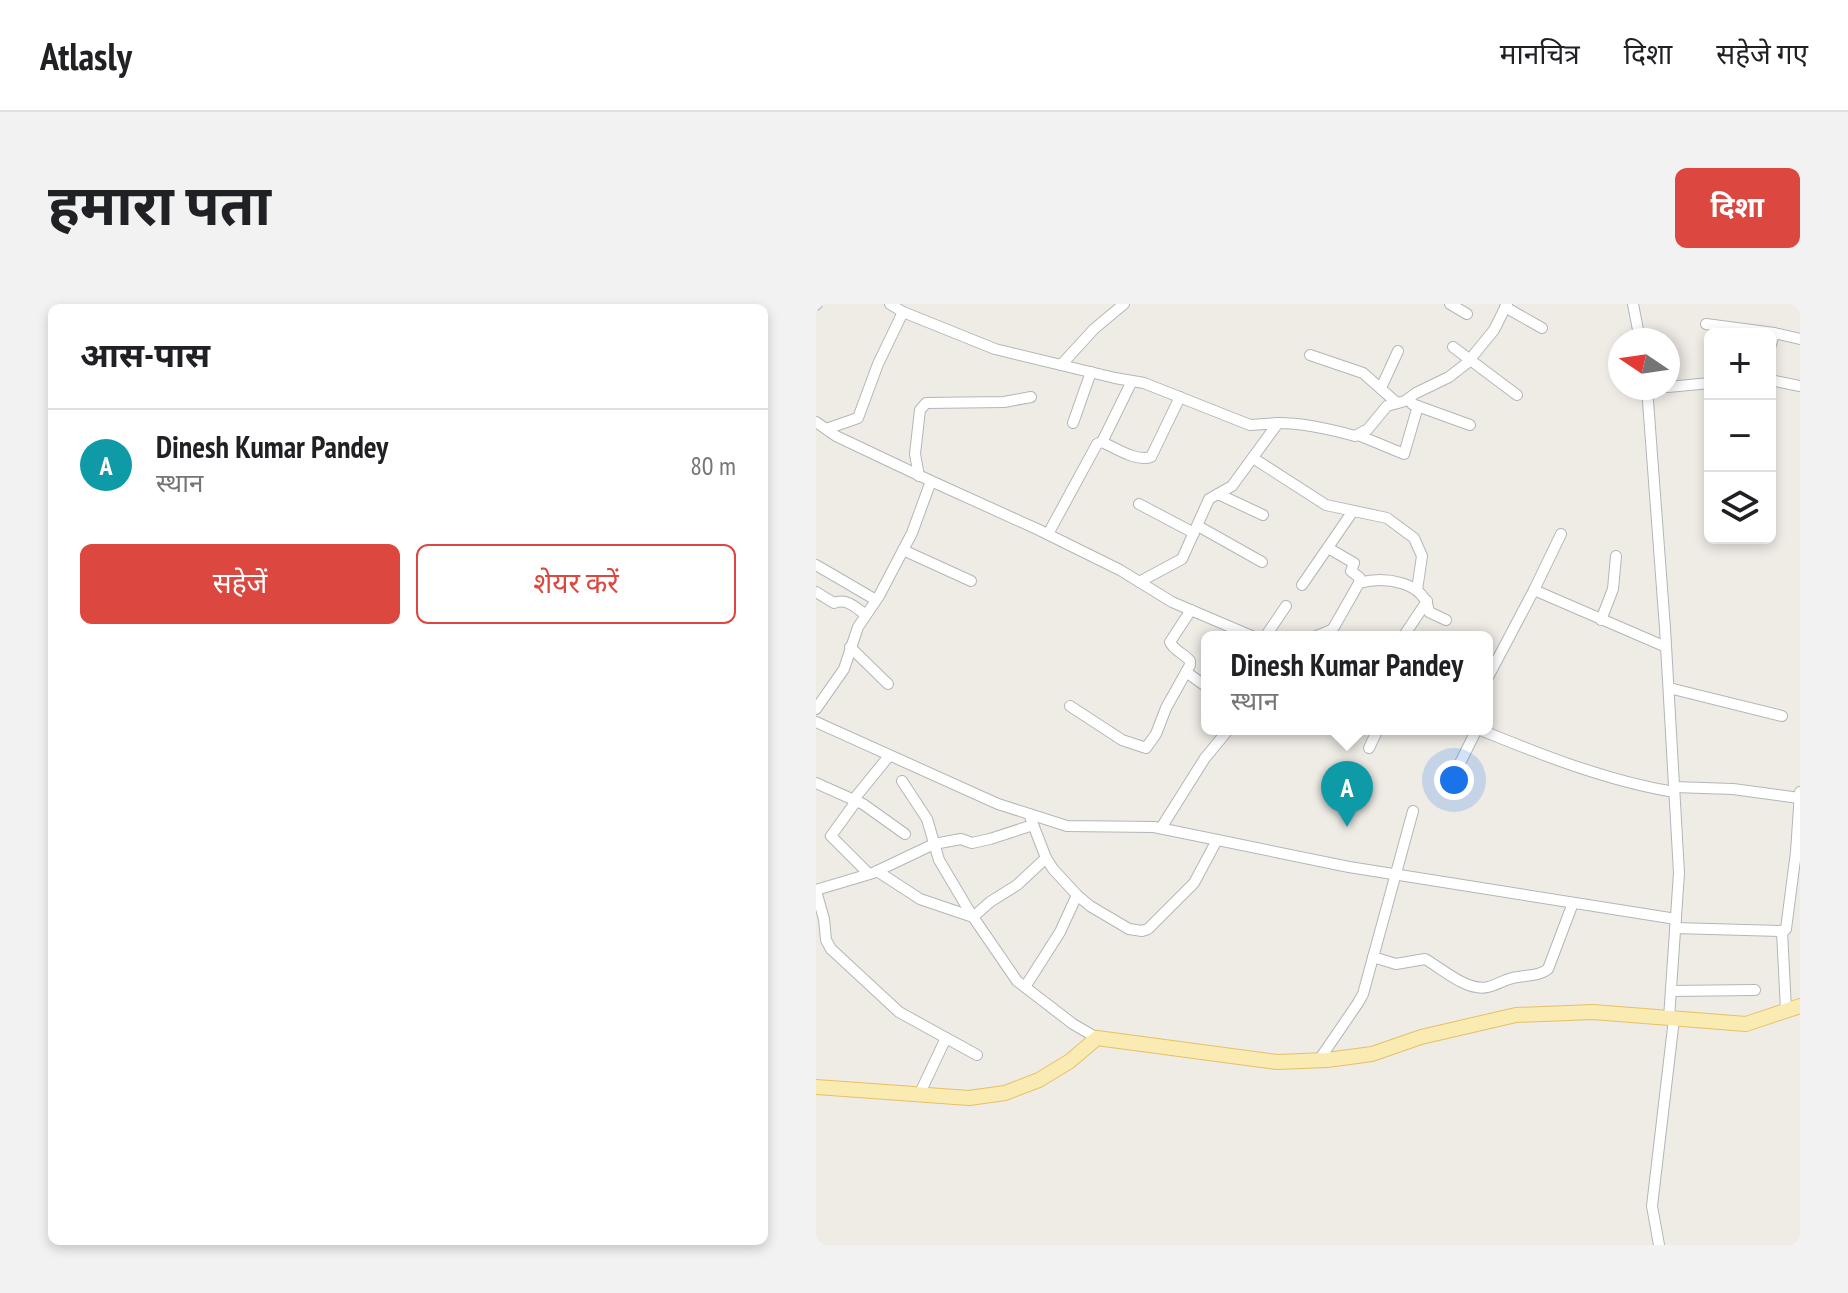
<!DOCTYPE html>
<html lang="hi">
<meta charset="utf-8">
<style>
:root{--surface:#fff;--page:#f2f2f2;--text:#202124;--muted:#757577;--line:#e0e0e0;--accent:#dc473f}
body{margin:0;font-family:"PT Sans Narrow","Noto Sans Devanagari",sans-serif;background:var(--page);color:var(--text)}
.controls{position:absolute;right:24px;top:24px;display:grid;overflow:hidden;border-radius:12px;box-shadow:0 4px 12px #0003}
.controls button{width:72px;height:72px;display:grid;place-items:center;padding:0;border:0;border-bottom:2px solid var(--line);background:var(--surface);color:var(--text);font:40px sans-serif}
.compass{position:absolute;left:792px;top:24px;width:72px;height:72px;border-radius:50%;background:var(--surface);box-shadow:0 4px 12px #0003;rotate:283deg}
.you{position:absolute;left:638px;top:476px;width:28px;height:28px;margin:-20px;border:6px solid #fff;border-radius:50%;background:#1a73e8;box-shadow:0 0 0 12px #1a73e833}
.badge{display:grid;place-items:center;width:52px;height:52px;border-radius:50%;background:var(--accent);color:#fff;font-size:26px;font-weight:700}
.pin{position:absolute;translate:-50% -66px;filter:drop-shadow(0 2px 4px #0008)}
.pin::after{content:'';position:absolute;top:42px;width:28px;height:24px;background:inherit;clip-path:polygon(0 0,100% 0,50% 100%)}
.popup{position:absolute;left:385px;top:327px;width:292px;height:104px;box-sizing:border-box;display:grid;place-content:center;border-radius:12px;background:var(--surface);filter:drop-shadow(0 2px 6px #0005);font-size:26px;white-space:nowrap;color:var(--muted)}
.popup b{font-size:30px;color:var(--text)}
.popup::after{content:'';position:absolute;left:50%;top:100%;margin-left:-16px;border:16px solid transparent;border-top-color:var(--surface)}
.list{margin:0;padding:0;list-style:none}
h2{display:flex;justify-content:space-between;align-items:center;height:104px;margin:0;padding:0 32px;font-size:34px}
h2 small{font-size:26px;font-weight:400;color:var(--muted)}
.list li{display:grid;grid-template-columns:52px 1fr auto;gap:24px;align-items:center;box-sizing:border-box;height:112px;padding:0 32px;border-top:2px solid var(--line)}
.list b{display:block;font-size:30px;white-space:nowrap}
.list p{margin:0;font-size:26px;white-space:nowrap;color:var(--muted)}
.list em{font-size:26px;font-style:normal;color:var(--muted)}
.actions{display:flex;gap:16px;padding:24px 32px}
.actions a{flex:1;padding:18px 0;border:2px solid var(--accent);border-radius:12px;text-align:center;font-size:28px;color:var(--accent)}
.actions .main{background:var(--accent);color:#fff}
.icon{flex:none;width:44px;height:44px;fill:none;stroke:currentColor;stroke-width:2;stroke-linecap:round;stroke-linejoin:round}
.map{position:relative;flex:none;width:984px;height:941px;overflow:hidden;border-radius:12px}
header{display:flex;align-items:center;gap:48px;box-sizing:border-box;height:112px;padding:0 40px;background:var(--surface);border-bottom:2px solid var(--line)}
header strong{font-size:38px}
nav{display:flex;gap:44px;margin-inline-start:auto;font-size:28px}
.intro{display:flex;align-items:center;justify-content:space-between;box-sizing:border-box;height:192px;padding:0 48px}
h1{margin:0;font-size:56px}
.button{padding:20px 36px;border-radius:12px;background:var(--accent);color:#fff;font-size:28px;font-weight:700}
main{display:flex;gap:48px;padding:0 48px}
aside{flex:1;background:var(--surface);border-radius:12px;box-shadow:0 4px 12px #0003}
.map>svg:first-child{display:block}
</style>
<header>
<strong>Atlasly</strong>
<nav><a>मानचित्र</a><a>दिशा</a><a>सहेजे गए</a></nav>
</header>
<div class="intro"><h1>हमारा पता</h1><a class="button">दिशा</a></div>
<main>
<aside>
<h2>आस-पास<small></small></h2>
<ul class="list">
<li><span class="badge" style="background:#0f9aa8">A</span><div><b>Dinesh Kumar Pandey</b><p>स्थान</p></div><em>80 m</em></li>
</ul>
<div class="actions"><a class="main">सहेजें</a><a>शेयर करें</a></div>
</aside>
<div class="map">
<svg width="984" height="941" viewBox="0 0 984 941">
<rect width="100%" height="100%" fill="#efece6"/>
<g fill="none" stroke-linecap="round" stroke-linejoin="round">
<g stroke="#b3b6b9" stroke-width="12">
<g id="minor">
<path d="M 74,0 L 87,8 L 179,45 L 299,74 L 328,79 L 434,121 L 462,119"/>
<path d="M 634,0 L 651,10"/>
<path d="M 817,0 L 824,36"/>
<path d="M 0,1 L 1,0"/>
<path d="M 689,3 L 726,24"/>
<path d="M 890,20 L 958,29 L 954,44"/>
<path d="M 958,29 L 984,35"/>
<path d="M 637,43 L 701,91"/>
<path d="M 494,51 L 547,69 L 581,99"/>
<path d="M 245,61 L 278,25 L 308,0"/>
<path d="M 954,76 L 984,82"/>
<path d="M 852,83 L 894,79"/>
<path d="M 565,84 L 582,47"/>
<path d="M 831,84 L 849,324 L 863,569 L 853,714"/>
<path d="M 596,100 L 654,121"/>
<path d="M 0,118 L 20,132 L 115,177 L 221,225 L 304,266 L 356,298 L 438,333"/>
<path d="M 257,119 L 275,68"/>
<path d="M 10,125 L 42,114 L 62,60 L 87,8"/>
<path d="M 542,131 L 588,150 L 602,102"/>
<path d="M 286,138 L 316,77"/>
<path d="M 437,154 L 510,201 L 571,214 L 598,234 L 606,252 L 601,286"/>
<path d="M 103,172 L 99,150 L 104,106 L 110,99 L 188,98 L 215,93"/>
<path d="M 402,190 L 447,211"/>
<path d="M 323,200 L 378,229"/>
<path d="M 382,222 L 446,258"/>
<path d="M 232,230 L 281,140 L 286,138 C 300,144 320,158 335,153 L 364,93"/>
<path d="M 512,244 L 538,259 L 535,267 L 544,274 L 543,279"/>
<path d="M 87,246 L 155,277"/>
<path d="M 0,261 L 60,296"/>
<path d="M 323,278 L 366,255 L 393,195 L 416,182 L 462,119 C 489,119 514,125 539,132 L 552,125 L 571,102 L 589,97 L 600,89 L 633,73 L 651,59 L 678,26 L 691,0"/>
<path d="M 486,281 L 537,207"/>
<path d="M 718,286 L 850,343"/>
<path d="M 0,288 L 18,299 C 31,294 39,303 50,311"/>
<path d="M 785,316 L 797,285 L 800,252"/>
<path d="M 449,333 L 470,302"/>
<path d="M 498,333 L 515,326 L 518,323 L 543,279 C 568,272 609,277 613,308 L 630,316"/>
<path d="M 587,333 L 611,297"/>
<path d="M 34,343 L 72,380"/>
<path d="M 370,368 L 391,383"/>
<path d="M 671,375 L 718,286 L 745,230"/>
<path d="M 853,384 L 966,412"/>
<path d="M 254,402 L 306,436 L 330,444 L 340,430 L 350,404 L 374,361 L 374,357 C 369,350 358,347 354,338 L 375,306"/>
<path d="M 0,405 L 28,365 L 42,323 L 63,292 L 96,229 L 115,177"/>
<path d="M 0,418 L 182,500 L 251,522 L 338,523 L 533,563 L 860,615"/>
<path d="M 662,425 C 726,451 791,477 858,488"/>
<path d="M 553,444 L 562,425"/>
<path d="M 642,463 L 661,425"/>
<path d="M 86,477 L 111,515 L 123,556 L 155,610 L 201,677 L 257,720 L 281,734"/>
<path d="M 0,479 L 47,500 L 89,530"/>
<path d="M 858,483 L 917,485 L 983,494"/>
<path d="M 38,495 L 73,452"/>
<path d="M 41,496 L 15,532 L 53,570"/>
<path d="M 213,510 L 230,554 L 237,565 L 261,591 L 274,602 L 313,625 L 326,627 L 332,625 L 378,579 L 401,536"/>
<path d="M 345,524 L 389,454 L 413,425"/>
<path d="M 61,567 L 104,595 L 157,613 L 174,598 L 201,581 L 230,554"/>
<path d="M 0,586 L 57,569 L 118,540 L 145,535 L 156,539 L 174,535 L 217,521"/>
<path d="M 0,587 L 8,615 L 10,636 L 15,645 L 83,708 L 161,751"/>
<path d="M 859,624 L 968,627 L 970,625 L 980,548 L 984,488"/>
<path d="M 966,627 L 970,706"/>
<path d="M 557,653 L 580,660 L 609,655 C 627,665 651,688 672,683 C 683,680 691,674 702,673 C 712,671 724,672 732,665 L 757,599"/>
<path d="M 209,683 L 244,628 L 261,591"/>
<path d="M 855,687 L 939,686"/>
<path d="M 503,756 L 542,699 L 547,690 L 597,507"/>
<path d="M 103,791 L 130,734"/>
<path d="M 843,941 L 836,902 L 858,715"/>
</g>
</g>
<g stroke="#e6c067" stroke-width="16">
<path id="major" d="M 0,783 L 153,794 L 189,789 L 223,776 L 254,757 L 281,734 L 461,758 L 511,756 L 556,750 L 605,733 L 700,711 L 777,708 L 930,720 L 984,702"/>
</g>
<use href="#minor" stroke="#fff" stroke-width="10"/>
<use href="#major" stroke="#f9ebb1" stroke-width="14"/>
</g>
</svg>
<div class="controls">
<button>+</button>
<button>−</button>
<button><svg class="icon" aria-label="layers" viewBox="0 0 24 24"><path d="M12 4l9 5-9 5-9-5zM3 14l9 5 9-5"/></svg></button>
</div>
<svg class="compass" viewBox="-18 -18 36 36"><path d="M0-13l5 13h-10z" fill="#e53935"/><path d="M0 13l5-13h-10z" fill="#757577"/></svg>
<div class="you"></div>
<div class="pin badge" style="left:531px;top:523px;background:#0f9aa8">A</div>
<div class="popup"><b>Dinesh Kumar Pandey</b>स्थान</div>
</div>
</main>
